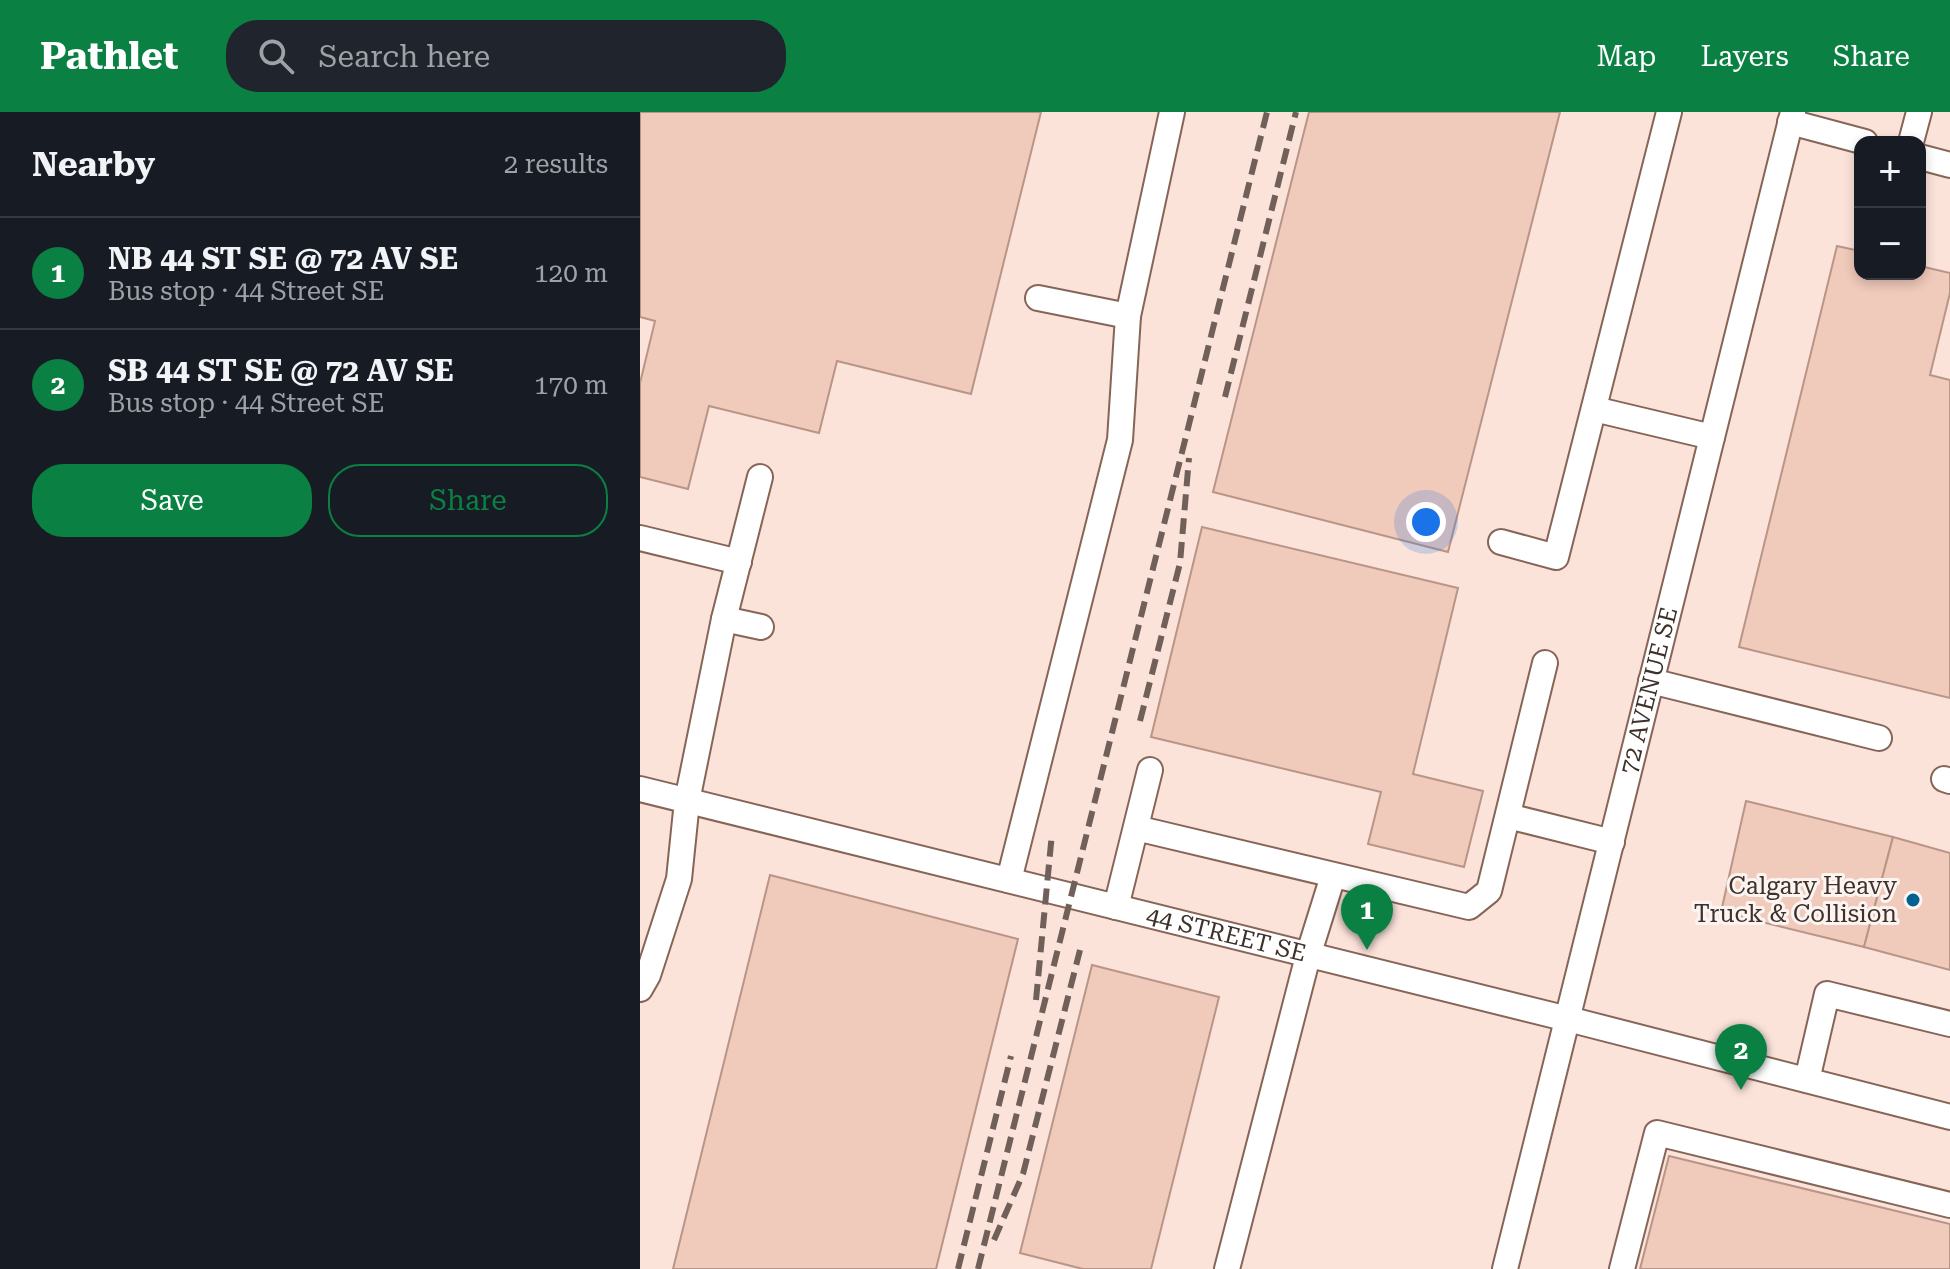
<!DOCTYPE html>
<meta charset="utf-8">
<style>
:root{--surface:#171b24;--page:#20242c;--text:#f1f3f6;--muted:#9ea1a6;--line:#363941;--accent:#0b8043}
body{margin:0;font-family:"Roboto Serif",serif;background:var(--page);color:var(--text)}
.controls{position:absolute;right:24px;top:24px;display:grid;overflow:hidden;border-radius:16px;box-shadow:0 4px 12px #0003}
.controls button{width:72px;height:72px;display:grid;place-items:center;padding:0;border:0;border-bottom:2px solid var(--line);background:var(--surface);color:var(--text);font:40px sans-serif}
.you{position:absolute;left:786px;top:410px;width:28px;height:28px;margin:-20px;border:6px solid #fff;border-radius:50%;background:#1a73e8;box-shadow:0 0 0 12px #1a73e833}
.badge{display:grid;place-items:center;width:52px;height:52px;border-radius:50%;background:var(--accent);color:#fff;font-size:26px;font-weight:700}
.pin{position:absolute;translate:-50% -66px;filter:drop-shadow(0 2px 4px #0008)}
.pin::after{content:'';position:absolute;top:42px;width:28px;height:24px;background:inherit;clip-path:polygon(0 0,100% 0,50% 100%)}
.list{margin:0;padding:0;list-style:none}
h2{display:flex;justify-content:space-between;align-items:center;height:104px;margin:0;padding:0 32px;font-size:34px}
h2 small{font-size:26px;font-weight:400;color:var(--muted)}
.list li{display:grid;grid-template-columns:52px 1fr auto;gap:24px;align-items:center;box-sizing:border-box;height:112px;padding:0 32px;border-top:2px solid var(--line)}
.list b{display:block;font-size:30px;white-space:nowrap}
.list p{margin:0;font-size:26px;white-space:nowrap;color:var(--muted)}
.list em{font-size:26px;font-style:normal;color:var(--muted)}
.actions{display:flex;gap:16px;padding:24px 32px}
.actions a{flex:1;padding:18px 0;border:2px solid var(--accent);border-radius:32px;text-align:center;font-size:28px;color:var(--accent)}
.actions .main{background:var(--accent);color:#fff}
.icon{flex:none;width:44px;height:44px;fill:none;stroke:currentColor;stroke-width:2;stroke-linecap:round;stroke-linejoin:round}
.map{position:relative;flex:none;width:1310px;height:1157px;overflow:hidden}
header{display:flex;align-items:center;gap:48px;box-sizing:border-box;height:112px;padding:0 40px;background:var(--accent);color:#fff}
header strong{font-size:38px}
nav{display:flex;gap:44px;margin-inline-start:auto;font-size:28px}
.search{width:560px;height:72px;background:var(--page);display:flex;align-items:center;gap:20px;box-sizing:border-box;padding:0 28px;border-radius:32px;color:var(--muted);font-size:30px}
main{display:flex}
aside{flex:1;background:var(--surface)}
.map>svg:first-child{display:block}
</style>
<header>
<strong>Pathlet</strong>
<div class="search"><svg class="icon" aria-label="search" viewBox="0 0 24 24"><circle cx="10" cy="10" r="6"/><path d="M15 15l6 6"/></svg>Search here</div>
<nav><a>Map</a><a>Layers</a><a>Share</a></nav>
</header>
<main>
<aside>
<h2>Nearby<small>2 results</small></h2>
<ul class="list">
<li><span class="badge">1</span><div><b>NB 44 ST SE @ 72 AV SE</b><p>Bus stop · 44 Street SE</p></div><em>120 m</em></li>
<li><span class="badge">2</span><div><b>SB 44 ST SE @ 72 AV SE</b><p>Bus stop · 44 Street SE</p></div><em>170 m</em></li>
</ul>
<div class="actions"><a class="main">Save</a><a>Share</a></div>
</aside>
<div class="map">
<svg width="1310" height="1157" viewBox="0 0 1310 1157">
<rect width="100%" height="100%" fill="#fbe3da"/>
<g fill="#f0cabb" stroke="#b89587" stroke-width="2">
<path d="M 0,0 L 401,0 L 331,282 L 197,249 L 179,321 L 69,294 L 48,377 L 0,365 L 0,271 L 15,209 L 0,205 Z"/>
<path d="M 669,0 L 920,0 L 808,440 L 573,380 Z"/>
<path d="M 1197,134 L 1220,139 L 1220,162 L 1280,162 L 1280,154 L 1310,161 L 1310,181 L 1290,263 L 1310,268 L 1310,586 L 1099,535 Z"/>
<path d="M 562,415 L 818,476 L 773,662 L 843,679 L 824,755 L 728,732 L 741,680 L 511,625 Z"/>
<path d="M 1106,689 L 1253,725 L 1224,835 L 1081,800 Z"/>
<path d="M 1253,725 L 1310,741 L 1310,858 L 1224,835 Z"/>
<path d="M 130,763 L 378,827 L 296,1157 L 33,1157 Z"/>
<path d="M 452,853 L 579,885 L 511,1157 L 443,1157 L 380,1141 Z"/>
<path d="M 1029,1044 L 1310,1112 L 1310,1157 L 1000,1157 Z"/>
</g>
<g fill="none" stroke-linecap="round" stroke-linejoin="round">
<g stroke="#866557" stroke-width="28">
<g id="minor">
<path d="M 1150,10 L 1225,30"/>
<path d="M 1271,30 L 1279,0"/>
<path d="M 1280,45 L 1310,53"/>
<path d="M 398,186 L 488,204"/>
<path d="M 954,297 L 1072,325"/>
<path d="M 0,426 L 99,450"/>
<path d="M 861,430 L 916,445 L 1029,0"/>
<path d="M 84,507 L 121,515"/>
<path d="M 1011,569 L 1239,626"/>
<path d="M 1304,667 L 1310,669"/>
<path id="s1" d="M 0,677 L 928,907 L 1310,1005"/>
<path d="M 868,704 L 972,730"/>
<path d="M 496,716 L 829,795 L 849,779 L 905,551"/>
<path d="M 369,768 L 480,328 L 488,204 L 532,0"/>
<path d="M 476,795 L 510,658"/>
<path d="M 0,877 L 8,863 L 39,767 L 47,689 L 84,507 L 120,365"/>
<path d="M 1167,968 L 1187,882 L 1310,912"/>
<path d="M 587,1157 L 668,844 L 693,764"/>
<path id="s2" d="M 865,1157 L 1153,0"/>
<path d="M 982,1157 L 1017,1021 L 1310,1093"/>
</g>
</g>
<use href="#minor" stroke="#fff" stroke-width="24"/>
<g stroke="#716059" stroke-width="6" stroke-dasharray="16 8" stroke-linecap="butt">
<path d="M 585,285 L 656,0"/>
<path d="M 500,609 L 540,451 L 549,346"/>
<path d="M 396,888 L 412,721"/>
<path d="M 354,1128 L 383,1062 L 440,838"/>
<path d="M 318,1157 L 371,944"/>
<path d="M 338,1157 L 627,0"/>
</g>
</g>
<circle fill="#016191" stroke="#fcf4f1" stroke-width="3" cx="1273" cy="788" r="8"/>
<g text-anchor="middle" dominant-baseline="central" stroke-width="6" stroke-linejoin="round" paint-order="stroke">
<g font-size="24" fill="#3e302a" stroke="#fcf4f1">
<text stroke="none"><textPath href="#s2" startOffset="596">72 AVENUE SE</textPath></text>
<text stroke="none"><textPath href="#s1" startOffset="604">44 STREET SE</textPath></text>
</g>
<g font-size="24" fill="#3e302a" stroke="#fcf4f1" text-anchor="end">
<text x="1257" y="774">Calgary Heavy<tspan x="1257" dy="28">Truck &amp; Collision</tspan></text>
</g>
</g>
</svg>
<div class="controls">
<button>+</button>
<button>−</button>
</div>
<div class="you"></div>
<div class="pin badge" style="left:727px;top:838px">1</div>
<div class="pin badge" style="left:1101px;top:978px">2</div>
</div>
</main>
